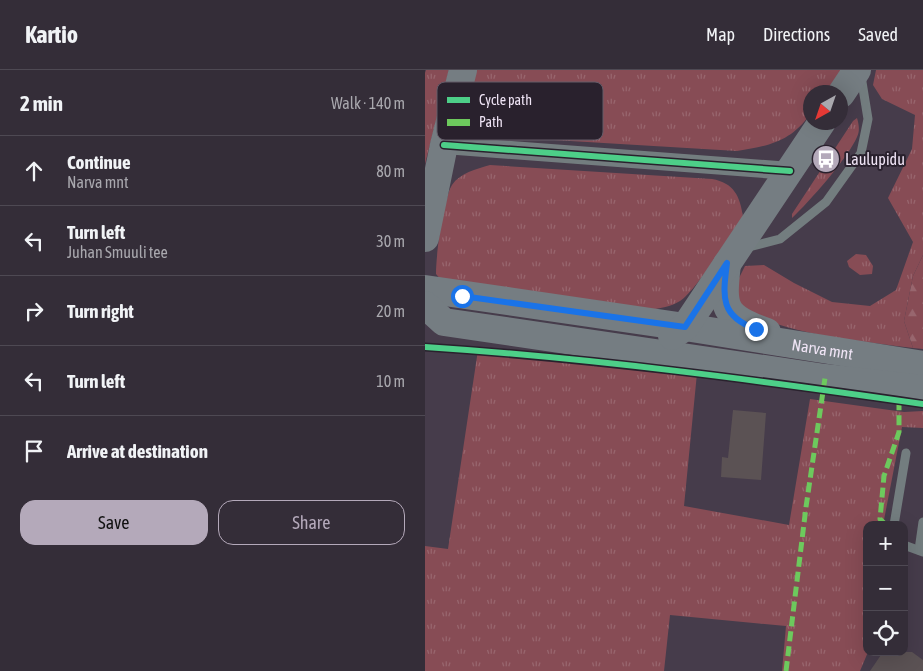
<!DOCTYPE html>
<meta charset="utf-8">
<style>
:root{--surface:#342d38;--page:#3c3540;--text:#f1f3f6;--muted:#a9a8ae;--line:#4e4953;--accent:#b4a9ba}
body{margin:0;font-family:"Asap Condensed",sans-serif;background:var(--page);color:var(--text)}
.controls{position:absolute;right:15px;bottom:15px;display:grid;overflow:hidden;border-radius:10px;box-shadow:0 5px 20px #0002}
.controls button{width:45px;height:45px;display:grid;place-items:center;padding:0;border:0;border-bottom:1px solid var(--line);background:var(--surface);color:var(--text);font:25px sans-serif}
.compass{position:absolute;left:378px;top:15px;width:45px;height:45px;border-radius:50%;background:var(--surface);box-shadow:0 5px 20px #0002;rotate:220deg}
.stop{position:absolute;width:15px;height:15px;margin:-11px;border:4px solid #1a73e8;border-radius:50%;background:#fff}
.stop.end{background:#1a73e8;border-color:#fff;box-shadow:0 1px 5px #0008}
.list{margin:0;padding:0;list-style:none}
h2{display:flex;justify-content:space-between;align-items:center;height:65px;margin:0;padding:0 20px;font-size:21px}
h2 small{font-size:16px;font-weight:400;color:var(--muted)}
.list li{display:grid;grid-template-columns:32px 1fr auto;gap:15px;align-items:center;box-sizing:border-box;height:70px;padding:0 20px;border-top:1px solid var(--line)}
.list b{display:block;font-size:19px;white-space:nowrap}
.list p{margin:0;font-size:16px;white-space:nowrap;color:var(--muted)}
.list em{font-size:16px;font-style:normal;color:var(--muted)}
.actions{display:flex;gap:10px;padding:15px 20px}
.actions a{flex:1;padding:11px 0;border:1px solid var(--accent);border-radius:15px;text-align:center;font-size:18px;color:var(--accent)}
.actions .main{background:var(--accent);color:#111}
.icon{flex:none;width:28px;height:28px;fill:none;stroke:currentColor;stroke-width:2;stroke-linecap:round;stroke-linejoin:round}
.map{position:relative;flex:none;width:498px;height:601px;overflow:hidden}
header{display:flex;align-items:center;gap:30px;box-sizing:border-box;height:70px;padding:0 25px;background:var(--surface);border-bottom:1px solid var(--line)}
header strong{font-size:24px}
nav{display:flex;gap:28px;margin-inline-start:auto;font-size:18px}
main{display:flex}
aside{flex:1;background:var(--surface)}
.map>svg:first-child{display:block}
</style>
<header>
<strong>Kartio</strong>
<nav><a>Map</a><a>Directions</a><a>Saved</a></nav>
</header>
<main>
<aside>
<h2>2 min<small>Walk · 140 m</small></h2>
<ul class="list">
<li><svg class="icon" aria-label="ahead" viewBox="0 0 24 24"><path d="M12 20V5M6 11l6-6 6 6"/></svg><div><b>Continue</b><p>Narva mnt</p></div><em>80 m</em></li>
<li><svg class="icon" aria-label="left" viewBox="0 0 24 24"><path d="M17 20v-9H6M10 6l-5 5 5 5"/></svg><div><b>Turn left</b><p>Juhan Smuuli tee</p></div><em>30 m</em></li>
<li><svg class="icon" aria-label="right" viewBox="0 0 24 24"><path d="M7 20v-9h11M14 6l5 5-5 5"/></svg><div><b>Turn right</b></div><em>20 m</em></li>
<li><svg class="icon" aria-label="left" viewBox="0 0 24 24"><path d="M17 20v-9H6M10 6l-5 5 5 5"/></svg><div><b>Turn left</b></div><em>10 m</em></li>
<li><svg class="icon" aria-label="arrive" viewBox="0 0 24 24"><path d="M6 21V4h12l-3 4 3 4H6"/></svg><div><b>Arrive at destination</b></div></li>
</ul>
<div class="actions"><a class="main">Save</a><a>Share</a></div>
</aside>
<div class="map">
<svg width="498" height="601" viewBox="0 0 498 601">
<defs>
<pattern id="grass-tufts" width="24" height="20" patternUnits="userSpaceOnUse" patternTransform="scale(1.25)"><rect width="24" height="20" fill="#874c55"/><path d="M3 7l-1-3M5 7V3M7 7l1-3M15 17l-1-3M17 17v-4M19 17l1-3" fill="none" stroke="#98666e"/></pattern>
<pattern id="forest-firs" width="22" height="20" patternUnits="userSpaceOnUse" patternTransform="scale(1.25)"><rect width="22" height="20" fill="#874c55"/><path d="M5 1l3.5 6h-7zM16 11l3.5 6h-7z" fill="#98666e"/></pattern>
</defs>
<rect width="100%" height="100%" fill="#463c4b"/>
<g fill="url(#grass-tufts)">
<path d="M 1,0 L 24,0 L 0,94 L 0,3 Z"/>
<path d="M 51,0 L 416,0 L 401,22 L 386,22 L 385,44 C 366,72 343,76 312,81 L 78,67 C 32,55 41,37 51,0 Z"/>
<path d="M 451,0 L 498,0 L 498,185 L 488,206 L 479,251 L 488,278 C 438,271 355,265 315,236 L 311,214 L 320,196 L 339,195 L 369,213 L 407,232 L 445,236 L 471,220 L 488,172 L 463,128 L 487,79 L 490,45 L 457,29 L 448,15 Z"/>
<path d="M 432,48 C 434,55 435,61 432,67 C 423,88 384,132 367,148 L 367,144 L 428,51 Z"/>
<path d="M 65,95 L 287,109 C 309,113 315,126 318,147 C 305,165 271,221 255,231 C 245,237 236,238 225,240 L 17,211 L 11,204 C 11,184 18,131 27,115 C 35,103 51,99 65,95 Z"/>
<path d="M 431,184 L 441,185 L 448,196 L 447,204 L 435,205 L 424,197 L 422,191 Z"/>
<path d="M 53,280 L 106,284 L 272,303 L 259,436 L 364,455 L 385,329 L 479,342 L 498,341 L 498,358 L 477,357 L 458,455 L 442,455 L 443,582 L 435,601 L 357,601 L 361,556 L 245,545 L 239,601 L 0,601 L 0,476 L 23,479 Z"/>
</g>
<path fill="url(#forest-firs)" d="M 498,185 L 498,279 L 488,278 L 479,251 L 488,206 Z"/>
<g fill="#5b5254">
<path d="M 308,340 L 341,343 L 336,410 L 296,407 L 297,387 L 303,388 Z"/>
<path d="M 458,582 L 487,582 L 498,590 L 498,601 L 445,601 Z"/>
</g>
<g fill="none" stroke-linecap="round" stroke-linejoin="round">
<g stroke="#737d7f" stroke-width="9">
<path d="M 320,178 L 355,169 L 401,132 L 436,83 L 443,49 L 436,6"/>
<path d="M 469,455 L 481,383"/>
<path d="M 479,475 L 498,482"/>
<path d="M 494,480 L 498,452"/>
</g>
<path stroke="#737d7f" stroke-width="18" d="M 19,75 L 365,101"/>
<g stroke="#757d82" stroke-width="28">
<path d="M 416,24 L 432,0"/>
<path d="M 0,168 L 19,75 L 38,0"/>
<path d="M 302,194 C 297,237 297,247 342,262"/>
<path id="s1" d="M 0,219 L 260,257 L 498,295"/>
<path d="M 0,235 L 19,252 L 400,308 L 498,319"/>
<path d="M 247,266 L 260,257 L 397,52"/>
</g>
<g stroke="#6dc95d" stroke-width="5" stroke-dasharray="10 5" stroke-linecap="butt">
<path d="M 461,455 L 455,449 L 459,406 L 474,362 L 474,331"/>
<path d="M 361,601 L 381,437 L 400,308"/>
</g>
<g stroke="#29212d" stroke-width="9">
<g id="cycleway">
<path d="M 19,75 L 365,101"/>
<path d="M 0,277 C 167,288 332,310 498,334"/>
</g>
</g>
<use href="#cycleway" stroke="#4dcf88" stroke-width="6"/>
</g>
<g fill="none" stroke-linecap="round" stroke-linejoin="round">
<path stroke="#1a73e8" stroke-width="6" d="M 37,226 L 260,257 L 302,193 C 298,225 294,246 331,259"/>
</g>
<defs>
<g id="bus-disc" transform="scale(1.4375)"><circle r="9.5" fill="#b4a9ba" stroke="#29212d"/><path d="M-5-6H5V4H4V6H2V4H-2V6H-4V4H-5ZM-3.5-4V0h7V-4ZM-3.5 1.2v1.5H-2V1.2ZM2 1.2v1.5H3.5V1.2Z" fill="#fff"/></g>
</defs>
<g fill-rule="evenodd">
<use href="#bus-disc" x="401" y="89"/>
</g>
<g text-anchor="middle" dominant-baseline="central" stroke-width="4" stroke-linejoin="round" paint-order="stroke">
<g font-size="16" fill="#efe4f5" stroke="#29212d" text-anchor="start">
<text x="420" y="89">Laulupidu</text>
</g>
<g font-size="16" fill="#efe4f5" stroke="#29212d">
<text stroke="none"><textPath href="#s1" startOffset="402">Narva mnt</textPath></text>
</g>
</g>
<rect x="12" y="12" width="166" height="58" rx="8" fill="#29212d" stroke="#645c69" stroke-width="1"/>
<rect x="22" y="27" width="23" height="6" fill="#4dcf88"/>
<rect x="22" y="49" width="23" height="7" fill="#6dc95d"/>
<g font-size="14" fill="#efe4f5">
<text x="54" y="35">Cycle path</text>
<text x="54" y="57">Path</text>
</g>
</svg>
<div class="controls">
<button>+</button>
<button>−</button>
<button><svg class="icon" aria-label="locate" viewBox="0 0 24 24"><circle cx="12" cy="12" r="6"/><path d="M12 2v4M12 18v4M2 12h4M18 12h4"/></svg></button>
</div>
<svg class="compass" viewBox="-18 -18 36 36"><path d="M0-13l5 13h-10z" fill="#e53935"/><path d="M0 13l5-13h-10z" fill="#a9a8ae"/></svg>
<div class="stop" style="left:37px;top:226px"></div>
<div class="stop end" style="left:331px;top:259px"></div>
</div>
</main>
